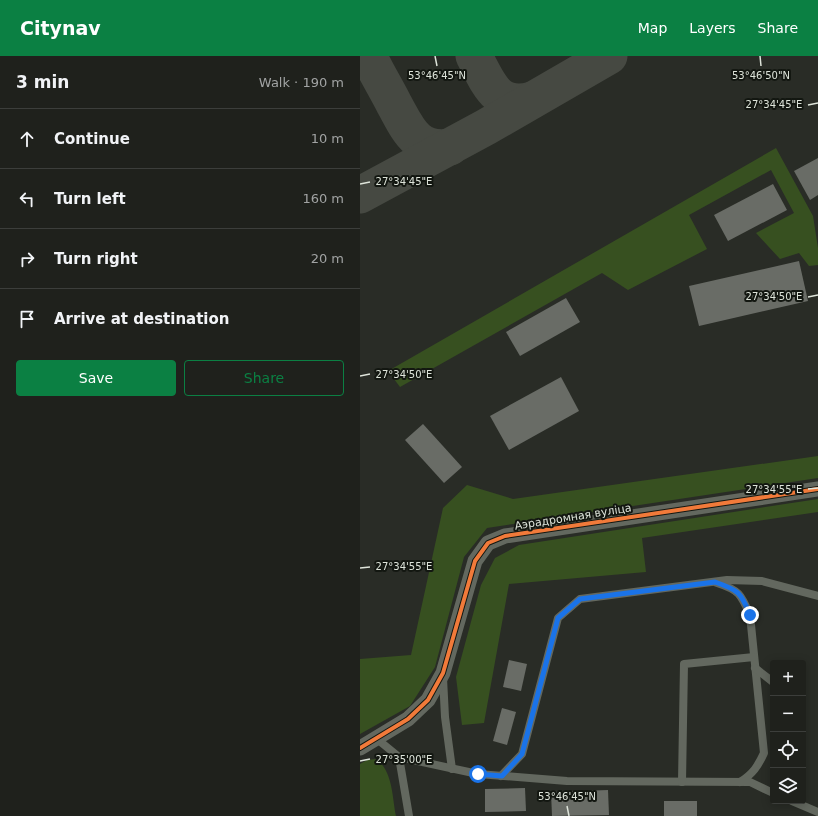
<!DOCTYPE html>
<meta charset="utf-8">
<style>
:root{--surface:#1f211c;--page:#272925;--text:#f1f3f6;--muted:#a1a3a3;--line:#3c3e3b;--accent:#0b8043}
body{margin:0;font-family:"DejaVu Sans",sans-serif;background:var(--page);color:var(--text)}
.controls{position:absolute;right:12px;bottom:12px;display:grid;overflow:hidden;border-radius:4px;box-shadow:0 2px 10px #0003}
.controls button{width:36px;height:36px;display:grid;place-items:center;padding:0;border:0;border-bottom:1px solid var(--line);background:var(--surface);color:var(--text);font:20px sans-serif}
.stop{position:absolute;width:12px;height:12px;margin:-9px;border:3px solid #1a73e8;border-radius:50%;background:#fff}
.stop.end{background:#1a73e8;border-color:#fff;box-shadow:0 1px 4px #0008}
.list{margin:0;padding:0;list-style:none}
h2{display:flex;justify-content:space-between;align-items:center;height:52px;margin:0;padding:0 16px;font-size:17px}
h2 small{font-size:13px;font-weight:400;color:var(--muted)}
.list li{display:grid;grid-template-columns:26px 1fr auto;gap:12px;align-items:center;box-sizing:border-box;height:60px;padding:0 16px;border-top:1px solid var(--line)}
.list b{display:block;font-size:15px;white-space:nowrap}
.list em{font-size:13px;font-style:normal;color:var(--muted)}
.actions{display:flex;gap:8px;padding:12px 16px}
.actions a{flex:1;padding:9px 0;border:1px solid var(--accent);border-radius:4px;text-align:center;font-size:14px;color:var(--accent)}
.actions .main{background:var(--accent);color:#fff}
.icon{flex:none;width:22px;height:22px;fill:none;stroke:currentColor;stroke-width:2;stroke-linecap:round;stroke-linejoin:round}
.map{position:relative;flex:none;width:458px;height:760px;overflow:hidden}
header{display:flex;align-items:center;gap:24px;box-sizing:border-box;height:56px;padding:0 20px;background:var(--accent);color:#fff}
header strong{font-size:19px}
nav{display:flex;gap:22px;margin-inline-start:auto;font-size:14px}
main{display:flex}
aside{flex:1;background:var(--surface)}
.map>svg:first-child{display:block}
</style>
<header>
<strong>Citynav</strong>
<nav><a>Map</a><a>Layers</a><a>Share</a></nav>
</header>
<main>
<aside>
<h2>3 min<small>Walk · 190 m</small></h2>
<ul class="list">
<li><svg class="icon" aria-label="ahead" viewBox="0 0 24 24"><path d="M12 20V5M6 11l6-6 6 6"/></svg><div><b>Continue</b></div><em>10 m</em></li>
<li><svg class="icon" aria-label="left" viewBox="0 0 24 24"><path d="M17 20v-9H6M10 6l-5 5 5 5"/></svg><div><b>Turn left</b></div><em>160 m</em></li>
<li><svg class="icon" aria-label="right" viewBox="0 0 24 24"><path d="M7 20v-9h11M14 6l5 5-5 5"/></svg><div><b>Turn right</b></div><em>20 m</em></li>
<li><svg class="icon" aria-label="arrive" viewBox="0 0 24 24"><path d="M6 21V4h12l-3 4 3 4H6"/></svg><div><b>Arrive at destination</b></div></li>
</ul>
<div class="actions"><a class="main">Save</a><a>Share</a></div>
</aside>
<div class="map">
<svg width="458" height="760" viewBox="0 0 458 760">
<rect width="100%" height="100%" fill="#292c26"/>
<g fill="#375020">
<path d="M 416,92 L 453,160 L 458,192 L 458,209 L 449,210 L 439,197 L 420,203 L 396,177 L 434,157 L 411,114 L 329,159 L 347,193 L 268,234 L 242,217 L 40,331 L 28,315 Z"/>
<path d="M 458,400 L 458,422 L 127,472 L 104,501 L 75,611 L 50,650 L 0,678 L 0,603 L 51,599 L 83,452 L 107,429 L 153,443 Z"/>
<path d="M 458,443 L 458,456 L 282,482 L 286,516 L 149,528 L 124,667 L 102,669 L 96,621 L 121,529 L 135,502 L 159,489 Z"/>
<path d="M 16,703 C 33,715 32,741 36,760 L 0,760 L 0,708 L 7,704 Z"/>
</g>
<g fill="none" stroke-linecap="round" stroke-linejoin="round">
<g stroke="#464942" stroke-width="37">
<path d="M 114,0 C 128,26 136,54 172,44"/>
<path d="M 12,7 C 19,21 27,34 34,48 C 48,73 56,96 90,91"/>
<path d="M 0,139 L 126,71 L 249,0"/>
</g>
</g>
<g fill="#696c66">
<path d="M 458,102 L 458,139 L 450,144 L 434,115 Z"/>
<path d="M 413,128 L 427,154 L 368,185 L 354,159 Z"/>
<path d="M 439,205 L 448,245 L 339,270 L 329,230 Z"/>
<path d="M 206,242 L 220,266 L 160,300 L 146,276 Z"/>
<path d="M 201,321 L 219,355 L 149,394 L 130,360 Z"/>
<path d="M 63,368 L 102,411 L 84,427 L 45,384 Z"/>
<path d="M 149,604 L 167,608 L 161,635 L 143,631 Z"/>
<path d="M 142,652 L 156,656 L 147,689 L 133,685 Z"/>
<path d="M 165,732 L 166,755 L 125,756 L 125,733 Z"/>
<path d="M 248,734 L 249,759 L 192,760 L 191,736 Z"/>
<rect x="304" y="745" width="33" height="15"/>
</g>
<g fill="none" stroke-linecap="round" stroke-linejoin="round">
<g stroke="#63685f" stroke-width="8">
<path d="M 357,527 C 379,534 381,538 390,559 L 404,697 C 398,710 393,718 380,726"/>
<path d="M 395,612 L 413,626"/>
<path d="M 83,622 L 85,661 L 92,713"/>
<path d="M 17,683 L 39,701 L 118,718 L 207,725 L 390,726 L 413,737"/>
<path d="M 39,701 L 49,760"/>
<path d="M 141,720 L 162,698 L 198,562 L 220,543 L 367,524 L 402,525 L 458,540"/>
<path d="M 322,726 L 324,608 L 394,601"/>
<path d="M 432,745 L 458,756"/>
</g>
<path stroke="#63685f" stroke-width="15" d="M 0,692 L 48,663 L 68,644 L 83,617 L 115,505 L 128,487 L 145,480 L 458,433"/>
<g stroke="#131711" stroke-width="6">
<path id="cycleway" d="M 0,692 L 48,663 L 68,644 L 83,617 L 115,505 L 128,487 L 145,480 L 458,433"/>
</g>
<use href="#cycleway" stroke="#f17a3a" stroke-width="4"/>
</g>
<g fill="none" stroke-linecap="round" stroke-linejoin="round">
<path stroke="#1a73e8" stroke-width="5" d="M 118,718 L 142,720 L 162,698 L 198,562 L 220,543 L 355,526 C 378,534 381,536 390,559"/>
</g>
<path fill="none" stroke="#dee4da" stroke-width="1.5" d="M 75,0 L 77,10M 400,0 L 401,10M 448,49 L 458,47M 0,128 L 10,126M 448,241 L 458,239M 0,320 L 10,318M 448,433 L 458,432M 0,512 L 10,511M 0,705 L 10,703M 207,750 L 209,760"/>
<g text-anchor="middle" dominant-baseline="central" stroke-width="4" stroke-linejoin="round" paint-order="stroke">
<g font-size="11" fill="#dee4da" stroke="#131711">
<text transform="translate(213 461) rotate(-9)">Аэрадромная вуліца</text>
</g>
</g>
<g font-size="10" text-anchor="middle" fill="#dee4da" stroke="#131711" stroke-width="4" stroke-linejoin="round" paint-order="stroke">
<text x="77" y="23">53°46'45"N</text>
<text x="401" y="23">53°46'50"N</text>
<text x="414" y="52">27°34'45"E</text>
<text x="44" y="129">27°34'45"E</text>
<text x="414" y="244">27°34'50"E</text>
<text x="44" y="322">27°34'50"E</text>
<text x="414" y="437">27°34'55"E</text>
<text x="44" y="514">27°34'55"E</text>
<text x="44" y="707">27°35'00"E</text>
<text x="207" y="744">53°46'45"N</text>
</g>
</svg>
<div class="controls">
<button>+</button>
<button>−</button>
<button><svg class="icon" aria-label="locate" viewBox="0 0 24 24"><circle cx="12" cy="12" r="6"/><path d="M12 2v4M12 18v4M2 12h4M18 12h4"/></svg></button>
<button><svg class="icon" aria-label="layers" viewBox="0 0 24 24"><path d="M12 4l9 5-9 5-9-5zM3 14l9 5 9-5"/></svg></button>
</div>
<div class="stop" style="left:118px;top:718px"></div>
<div class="stop end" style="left:390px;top:559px"></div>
</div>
</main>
